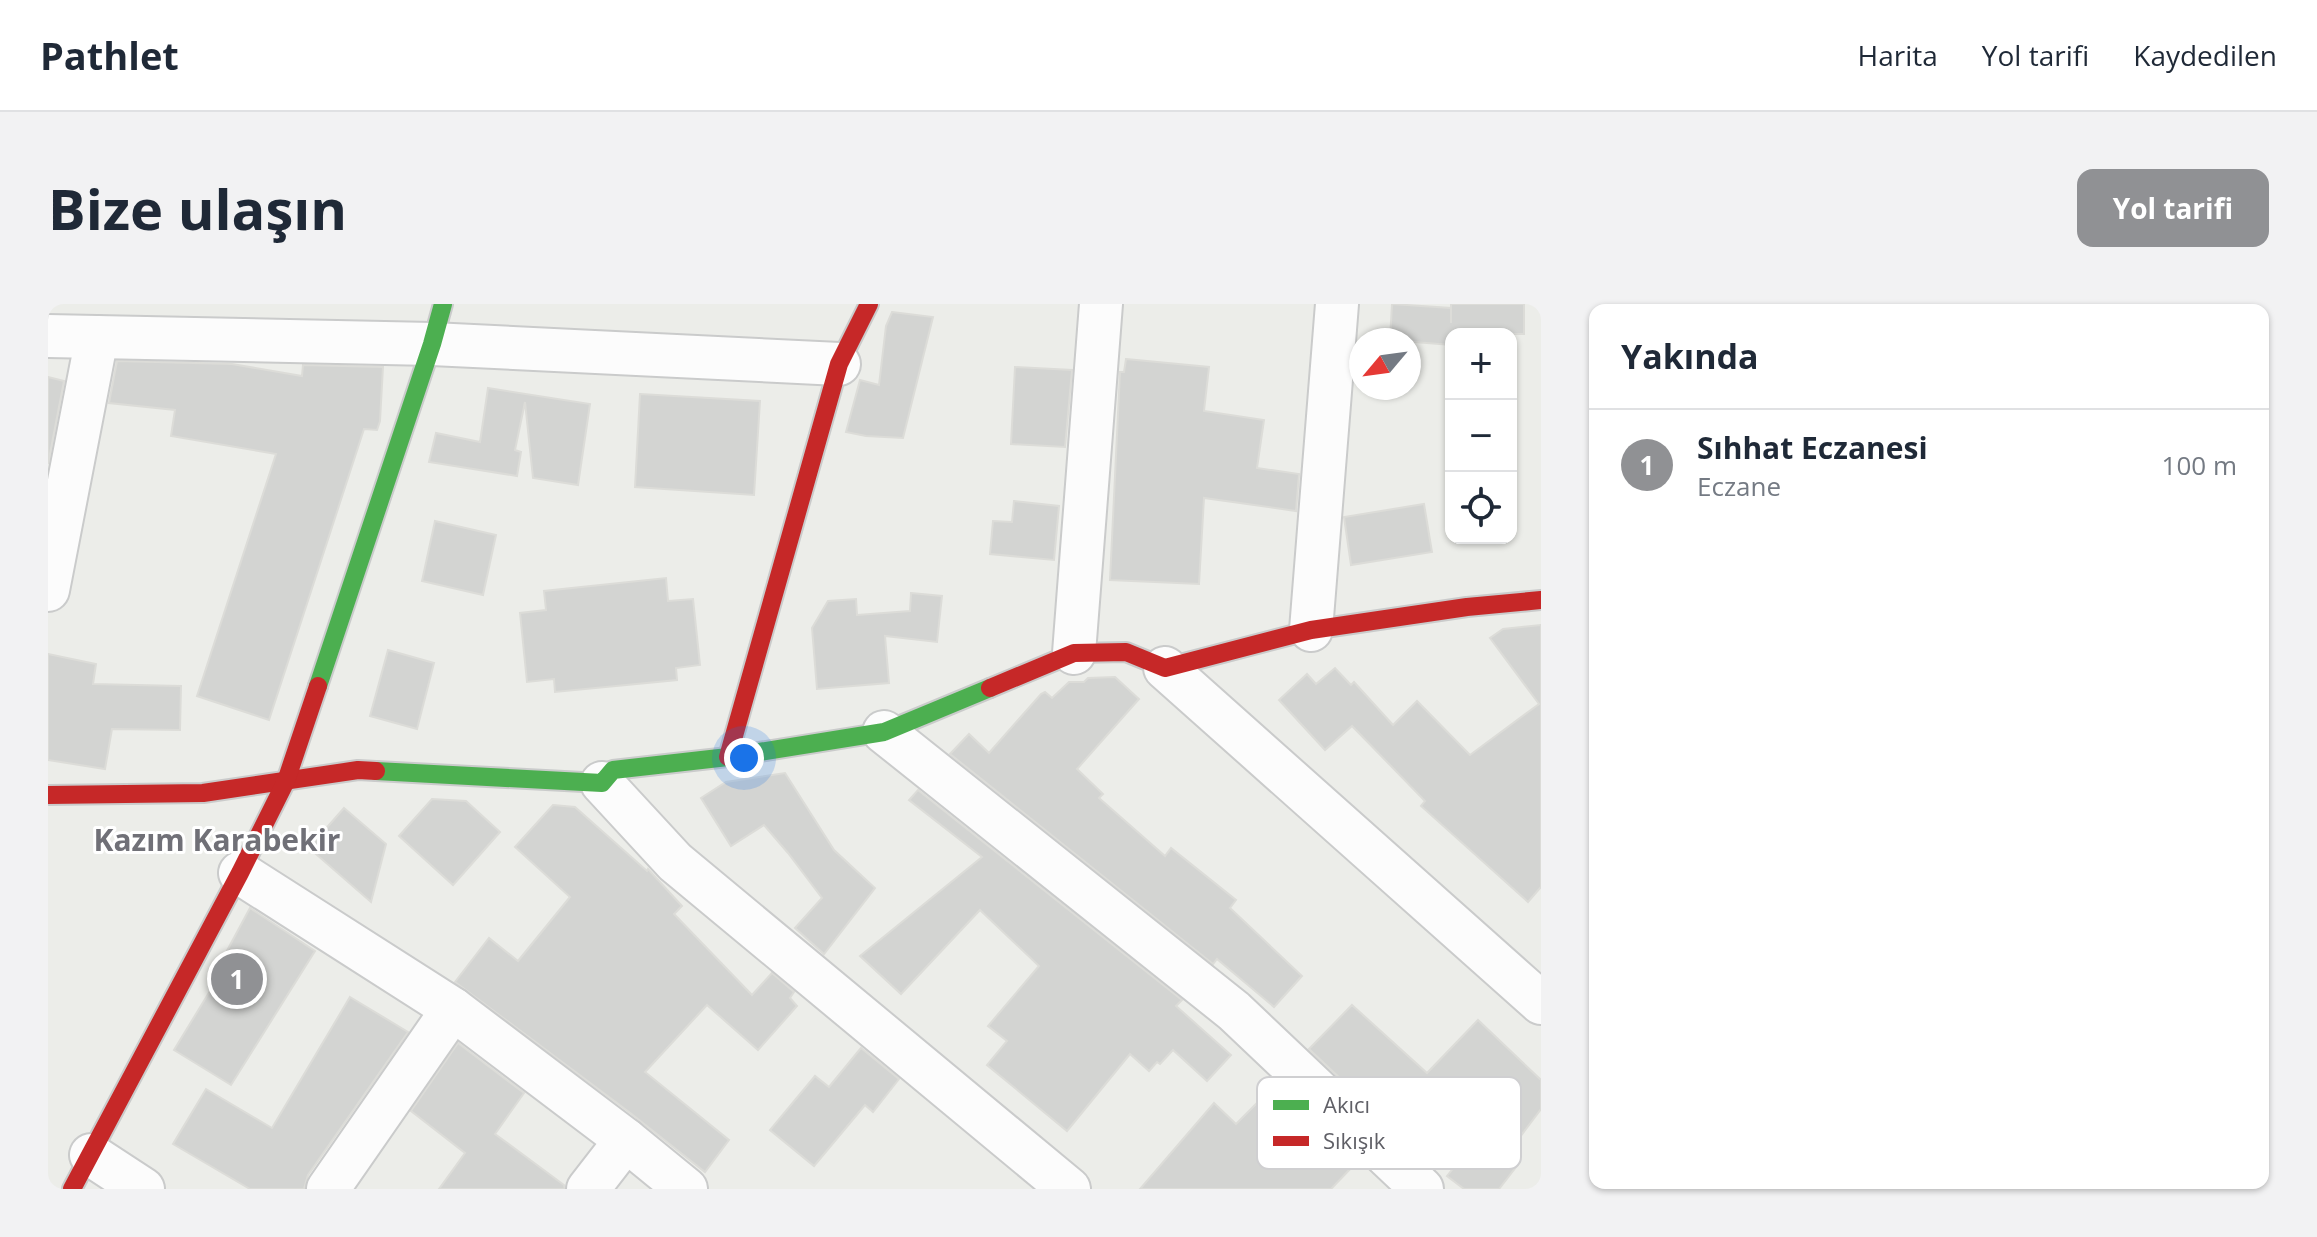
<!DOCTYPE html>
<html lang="tr">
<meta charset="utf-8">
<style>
:root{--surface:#fff;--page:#f2f2f3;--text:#1f2937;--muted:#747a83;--line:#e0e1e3;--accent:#909194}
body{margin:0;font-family:"Open Sans",sans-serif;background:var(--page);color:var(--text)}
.controls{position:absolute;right:24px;top:24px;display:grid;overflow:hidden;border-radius:16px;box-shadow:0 2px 6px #0004}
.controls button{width:72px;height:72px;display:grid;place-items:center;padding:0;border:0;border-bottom:2px solid var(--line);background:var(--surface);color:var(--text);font:40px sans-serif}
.compass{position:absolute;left:1301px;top:24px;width:72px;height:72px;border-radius:50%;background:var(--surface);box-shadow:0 2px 6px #0004;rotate:241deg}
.you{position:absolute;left:696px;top:454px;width:28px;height:28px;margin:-20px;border:6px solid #fff;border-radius:50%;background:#1a73e8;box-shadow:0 0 0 12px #1a73e833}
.badge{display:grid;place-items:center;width:52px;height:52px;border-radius:50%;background:var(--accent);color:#fff;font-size:26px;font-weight:700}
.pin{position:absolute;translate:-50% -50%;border:4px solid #fff;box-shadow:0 2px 8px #0006}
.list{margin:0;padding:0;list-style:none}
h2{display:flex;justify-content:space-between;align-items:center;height:104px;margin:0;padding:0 32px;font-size:34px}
h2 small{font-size:26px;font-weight:400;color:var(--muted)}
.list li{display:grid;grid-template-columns:52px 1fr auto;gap:24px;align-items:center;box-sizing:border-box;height:112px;padding:0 32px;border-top:2px solid var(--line)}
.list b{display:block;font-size:30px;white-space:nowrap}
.list p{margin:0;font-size:26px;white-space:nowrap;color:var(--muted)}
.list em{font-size:26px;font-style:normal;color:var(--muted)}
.icon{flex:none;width:44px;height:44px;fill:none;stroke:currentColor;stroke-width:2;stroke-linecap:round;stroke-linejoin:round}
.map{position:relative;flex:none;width:1493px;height:885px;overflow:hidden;border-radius:16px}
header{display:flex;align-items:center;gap:48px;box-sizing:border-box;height:112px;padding:0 40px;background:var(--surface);border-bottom:2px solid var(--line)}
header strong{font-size:38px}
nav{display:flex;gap:44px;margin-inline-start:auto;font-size:28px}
.intro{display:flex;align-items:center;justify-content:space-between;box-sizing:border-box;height:192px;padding:0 48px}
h1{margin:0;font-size:56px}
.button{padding:20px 36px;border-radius:16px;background:var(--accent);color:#fff;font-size:28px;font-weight:700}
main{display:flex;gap:48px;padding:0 48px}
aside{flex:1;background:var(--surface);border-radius:16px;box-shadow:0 2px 6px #0004}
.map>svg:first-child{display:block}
</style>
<header>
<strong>Pathlet</strong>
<nav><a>Harita</a><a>Yol tarifi</a><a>Kaydedilen</a></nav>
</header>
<div class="intro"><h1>Bize ulaşın</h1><a class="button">Yol tarifi</a></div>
<main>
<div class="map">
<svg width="1493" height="885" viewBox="0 0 1493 885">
<rect width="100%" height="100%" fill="#ecede9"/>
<g fill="#d3d4d2" stroke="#dcdcd8" stroke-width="2">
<path d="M 1344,0 L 1403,4 L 1403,19 L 1403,0 L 1476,0 L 1476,30 L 1403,30 L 1403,41 L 1342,36 Z"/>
<path d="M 844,8 L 885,13 L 855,134 L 818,132 L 798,128 L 812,76 L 831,81 L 838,22 Z"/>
<path d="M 1078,55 L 1161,63 L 1156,107 L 1216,116 L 1209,164 L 1251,170 L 1248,207 L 1156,194 L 1151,280 L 1062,276 L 1072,68 L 1076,68 Z"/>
<path d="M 69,57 L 184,60 L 254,72 L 255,61 L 335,63 L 332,117 L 329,126 L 316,125 L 221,416 L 149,392 L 228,150 L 123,132 L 127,106 L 61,99 Z"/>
<path d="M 967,63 L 1024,66 L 1017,143 L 963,140 Z"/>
<path d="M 0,73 L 16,77 L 0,160 Z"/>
<path d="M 440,84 L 542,100 L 530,181 L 485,174 L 477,98 L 467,146 L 473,148 L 469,172 L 381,158 L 388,129 L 432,138 Z"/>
<path d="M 592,90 L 712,97 L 706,191 L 587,183 Z"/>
<path d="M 966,197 L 1011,202 L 1006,256 L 942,250 L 945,217 L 964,218 Z"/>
<path d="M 1376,200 L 1384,248 L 1303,261 L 1296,213 Z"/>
<path d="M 387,217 L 448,231 L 435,291 L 374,277 Z"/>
<path d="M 618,274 L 620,297 L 645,295 L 652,361 L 628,364 L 629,376 L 507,388 L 506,375 L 479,378 L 472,309 L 498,306 L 496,287 Z"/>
<path d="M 863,289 L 894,292 L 889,338 L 837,332 L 841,379 L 769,385 L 764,324 L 780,297 L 808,295 L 809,311 L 862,307 Z"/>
<path d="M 1493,321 L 1493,583 L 1480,598 L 1373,502 L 1377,497 L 1304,422 L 1277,446 L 1231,396 L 1259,370 L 1268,380 L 1287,364 L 1303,381 L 1306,378 L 1345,421 L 1369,397 L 1422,451 L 1491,400 L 1442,334 L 1455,325 Z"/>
<path d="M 340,346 L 386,359 L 369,425 L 322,412 Z"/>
<path d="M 0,350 L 48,360 L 45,380 L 133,382 L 132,426 L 64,425 L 57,465 L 0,456 Z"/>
<path d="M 1067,373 L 1091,395 L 1029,465 L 1055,490 L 1051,494 L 1117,552 L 1123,544 L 1188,596 L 1182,604 L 1254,672 L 1226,703 L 1169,655 L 1165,660 L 902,450 L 921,430 L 941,449 L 993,390 L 997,388 L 1004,394 L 1021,378 L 1036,378 L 1040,374 Z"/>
<path d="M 737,469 L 786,546 L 827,584 L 776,650 L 747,624 L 774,594 L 740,549 L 716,521 L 683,542 L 653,494 L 678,478 Z"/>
<path d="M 870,486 L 1134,696 L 1128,702 L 1183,751 L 1159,777 L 1125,746 L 1112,760 L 1109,758 L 1101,767 L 1082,750 L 1019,827 L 939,761 L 959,737 L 940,722 L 991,662 L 932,606 L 853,690 L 812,652 L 934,553 L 861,496 Z"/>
<path d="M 384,495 L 418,497 L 452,528 L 405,581 L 351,532 Z"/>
<path d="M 505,501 L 527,503 L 599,567 L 600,565 L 634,602 L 626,610 L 704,691 L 724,669 L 746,688 L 742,694 L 749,702 L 710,746 L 659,701 L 597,768 L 681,836 L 657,868 L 581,808 L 407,678 L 441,634 L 470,657 L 522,593 L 467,543 Z"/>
<path d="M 296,504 L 338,540 L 323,598 L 261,544 Z"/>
<path d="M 202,604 L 267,647 L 183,781 L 126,746 L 165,682 L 161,680 Z"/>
<path d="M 302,693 L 360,728 L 260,871 L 256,885 L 202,885 L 125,840 L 158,785 L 224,824 Z"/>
<path d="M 1304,701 L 1379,769 L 1430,716 L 1493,776 L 1493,805 L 1460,849 L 1472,858 L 1451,885 L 1416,885 L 1399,872 L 1411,857 L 1360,809 L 1346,825 L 1261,745 Z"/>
<path d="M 410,739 L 476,789 L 447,830 L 516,881 L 517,885 L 391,885 L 417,849 L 363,807 Z"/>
<path d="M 813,744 L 851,775 L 825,808 L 817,801 L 766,862 L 722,826 L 767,772 L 781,783 Z"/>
<path d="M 1222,786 L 1306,861 L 1283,885 L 1092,885 L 1166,799 L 1188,820 Z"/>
</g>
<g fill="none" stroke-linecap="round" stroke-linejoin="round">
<g stroke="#cacbcb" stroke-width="46">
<g id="street">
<path d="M 0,32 L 384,40 L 791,60"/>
<path d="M 0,286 L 49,33"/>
<path d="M 1263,326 L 1289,0"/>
<path d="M 1026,349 L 1053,0"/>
<path d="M 1117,364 L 1493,699"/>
<path d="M 836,428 L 1186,707 L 1374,885"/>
<path d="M 554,479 L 627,558 L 1021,885"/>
<path d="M 192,569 L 405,705 L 578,836 L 638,885"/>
<path d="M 43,851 L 95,885"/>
<path d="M 280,885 L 405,705"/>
<path d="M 540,885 L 578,836"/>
</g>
</g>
<g stroke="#cacbcb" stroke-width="22">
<g id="fast">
<path d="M 270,382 L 384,40 L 395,0"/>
<path d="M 328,467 L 554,479 L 565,466 L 680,453 L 836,428 L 942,384"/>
</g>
</g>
<g stroke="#cacbcb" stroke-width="22">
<g id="jam">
<path d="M 942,384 L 1026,349 L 1078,348 L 1117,364 L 1263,326 L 1419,303 L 1493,296"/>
<path d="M 680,453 L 791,60 L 821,0"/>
<path d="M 0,491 L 155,489 L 310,466 L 328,467"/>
<path d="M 24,885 L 192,569 L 238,477 L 270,382"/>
</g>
</g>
<use href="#street" stroke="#fcfcfc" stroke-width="42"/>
<use href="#fast" stroke="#4caf50" stroke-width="18"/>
<use href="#jam" stroke="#c62828" stroke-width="18"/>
</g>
<g text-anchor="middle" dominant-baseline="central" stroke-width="6" stroke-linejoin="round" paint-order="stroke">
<g font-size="30" font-weight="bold" fill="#707077" stroke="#fff">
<text x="169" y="535">Kazım Karabekir</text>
</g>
</g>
<rect x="1209" y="773" width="264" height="92" rx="12" fill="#fff" stroke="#cfcfd1" stroke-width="2"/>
<rect x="1225" y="796" width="36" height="10" fill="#4caf50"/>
<rect x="1225" y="832" width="36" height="10" fill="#c62828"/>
<g font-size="22" fill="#5f5f66">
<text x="1275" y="809">Akıcı</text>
<text x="1275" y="845">Sıkışık</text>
</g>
</svg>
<div class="controls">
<button>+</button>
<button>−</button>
<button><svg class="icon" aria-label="locate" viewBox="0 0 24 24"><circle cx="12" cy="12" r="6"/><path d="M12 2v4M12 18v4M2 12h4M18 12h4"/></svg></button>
</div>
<svg class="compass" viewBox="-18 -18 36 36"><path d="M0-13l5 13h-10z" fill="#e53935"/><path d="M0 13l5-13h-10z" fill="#747a83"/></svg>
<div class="you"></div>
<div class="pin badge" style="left:189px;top:675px">1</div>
</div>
<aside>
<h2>Yakında<small></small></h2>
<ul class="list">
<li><span class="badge">1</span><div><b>Sıhhat Eczanesi</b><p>Eczane</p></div><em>100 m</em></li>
</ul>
</aside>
</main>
